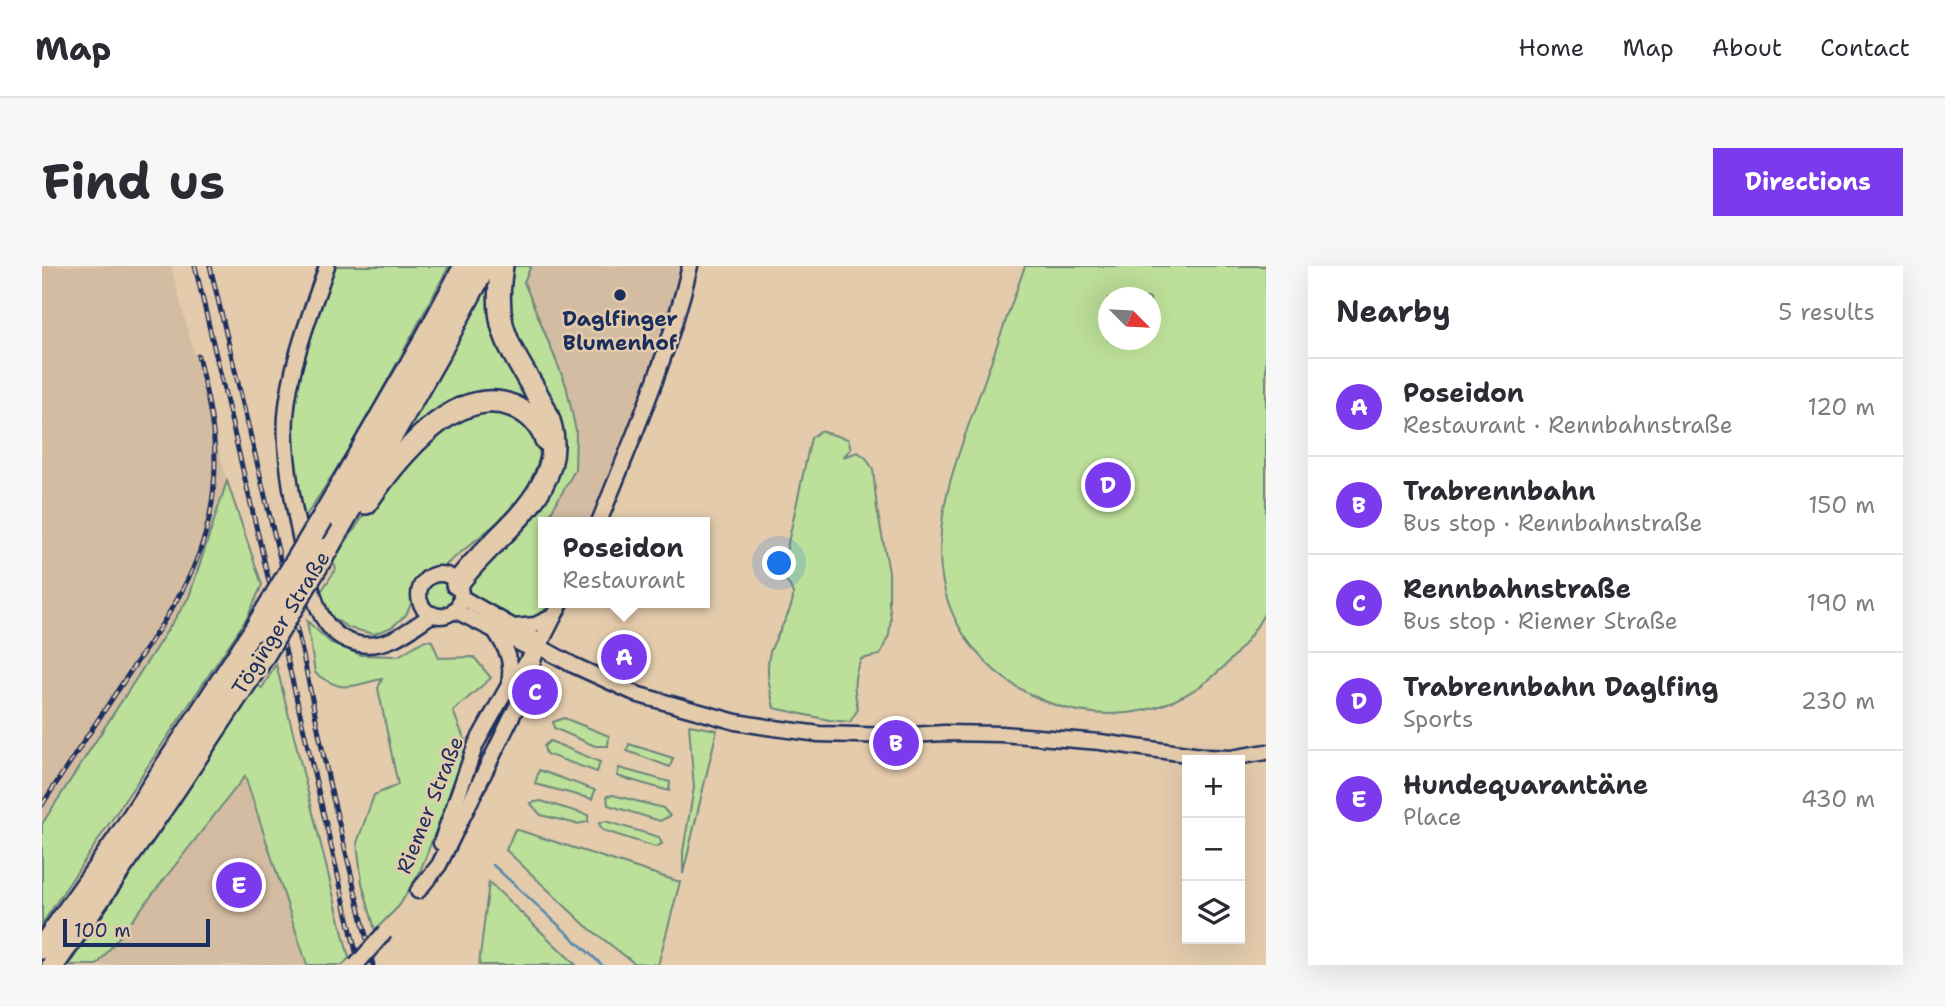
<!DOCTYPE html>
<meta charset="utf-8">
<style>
:root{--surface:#fff;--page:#f7f7f7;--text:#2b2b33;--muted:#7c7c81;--line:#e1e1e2;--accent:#7c3aed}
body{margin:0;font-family:"Shantell Sans",sans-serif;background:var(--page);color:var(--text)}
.controls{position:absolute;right:21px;bottom:21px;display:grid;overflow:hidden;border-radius:0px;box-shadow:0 7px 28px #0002}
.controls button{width:63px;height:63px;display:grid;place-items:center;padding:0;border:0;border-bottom:2px solid var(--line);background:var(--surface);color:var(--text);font:35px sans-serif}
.compass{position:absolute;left:1056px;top:21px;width:63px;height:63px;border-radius:50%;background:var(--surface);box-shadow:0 7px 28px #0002;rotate:114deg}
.scale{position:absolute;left:21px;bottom:18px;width:147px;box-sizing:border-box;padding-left:7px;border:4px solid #1b2f5e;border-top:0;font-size:19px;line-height:24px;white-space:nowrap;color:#1b2f5e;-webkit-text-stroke:5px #e4cbac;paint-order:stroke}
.you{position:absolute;left:738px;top:298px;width:24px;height:24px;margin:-18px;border:5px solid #fff;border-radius:50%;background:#1a73e8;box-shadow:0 0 0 10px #1a73e833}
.badge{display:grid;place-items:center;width:46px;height:46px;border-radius:50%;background:var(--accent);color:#fff;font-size:23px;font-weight:700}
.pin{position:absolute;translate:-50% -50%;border:4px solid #fff;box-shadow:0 2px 7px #0006}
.popup{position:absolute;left:496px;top:251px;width:172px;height:91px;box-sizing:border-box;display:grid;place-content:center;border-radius:0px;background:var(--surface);filter:drop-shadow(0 2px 5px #0005);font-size:23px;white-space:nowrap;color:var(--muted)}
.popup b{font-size:26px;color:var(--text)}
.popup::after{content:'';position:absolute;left:50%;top:100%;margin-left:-14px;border:14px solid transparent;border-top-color:var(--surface)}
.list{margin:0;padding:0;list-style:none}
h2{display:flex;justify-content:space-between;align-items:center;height:91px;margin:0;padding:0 28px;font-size:30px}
h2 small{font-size:23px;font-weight:400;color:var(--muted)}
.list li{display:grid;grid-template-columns:46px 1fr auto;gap:21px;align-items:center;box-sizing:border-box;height:98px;padding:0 28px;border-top:2px solid var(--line)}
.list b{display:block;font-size:26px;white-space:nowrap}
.list p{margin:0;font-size:23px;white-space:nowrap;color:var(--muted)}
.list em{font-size:23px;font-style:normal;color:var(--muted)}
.icon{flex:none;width:38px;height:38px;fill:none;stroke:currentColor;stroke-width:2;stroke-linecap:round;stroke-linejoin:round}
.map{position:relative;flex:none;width:1224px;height:699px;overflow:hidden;border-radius:0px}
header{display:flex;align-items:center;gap:42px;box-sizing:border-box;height:98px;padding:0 35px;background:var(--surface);border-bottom:2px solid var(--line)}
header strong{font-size:33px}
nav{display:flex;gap:38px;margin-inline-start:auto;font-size:24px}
.intro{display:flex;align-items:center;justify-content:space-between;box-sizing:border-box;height:168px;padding:0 42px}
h1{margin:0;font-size:49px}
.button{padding:18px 32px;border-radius:0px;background:var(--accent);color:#fff;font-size:24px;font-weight:700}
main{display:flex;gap:42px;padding:0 42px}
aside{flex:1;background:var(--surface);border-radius:0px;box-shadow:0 7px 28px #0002}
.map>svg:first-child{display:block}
</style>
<header>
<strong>Map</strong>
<nav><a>Home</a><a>Map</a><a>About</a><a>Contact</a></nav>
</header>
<div class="intro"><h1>Find us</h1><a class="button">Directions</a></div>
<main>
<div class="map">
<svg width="1224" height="699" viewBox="0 0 1224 699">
<rect width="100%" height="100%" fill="#e4cbac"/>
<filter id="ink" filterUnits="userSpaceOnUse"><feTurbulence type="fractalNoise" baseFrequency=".0143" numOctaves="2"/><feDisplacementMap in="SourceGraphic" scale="14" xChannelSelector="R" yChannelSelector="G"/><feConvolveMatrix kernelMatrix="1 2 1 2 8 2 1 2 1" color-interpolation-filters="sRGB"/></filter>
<g filter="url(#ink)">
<g fill="#d3bca1">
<path d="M 0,0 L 129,0 L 185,215 L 147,331 L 0,558 Z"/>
<path d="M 489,0 L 641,0 L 612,97 L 546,256 L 512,256 L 509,246 L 533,204 L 482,16 Z"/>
<path d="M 203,510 L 265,699 L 55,699 L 93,650 Z"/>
</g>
<g fill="#bcdf99" stroke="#6c877c" stroke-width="2" fill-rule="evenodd">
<path d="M 292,0 L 407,0 C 361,86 316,174 261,254 L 250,193 L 249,138 L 263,80 Z"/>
<path d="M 465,0 L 489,0 L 482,16 L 524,119 L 534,165 L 533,204 L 509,246 L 512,256 L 502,256 L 502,337 L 507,337 L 500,349 L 475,358 L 425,327 L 423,318 L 516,203 L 466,65 Z"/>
<path d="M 983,0 L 1224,0 L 1224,345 C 1202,384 1173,417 1131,435 C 1034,477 911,412 899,304 C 893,244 917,186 937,130 C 952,87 968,43 983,0 ZM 1066,32 L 1108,32 L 1108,74 L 1066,74 Z"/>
<path d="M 450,8 L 504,157 L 455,129 L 374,166 L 366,164 Z"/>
<path d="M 467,143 L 495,172 L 498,191 L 484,226 L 457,255 L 401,301 L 381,307 L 373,314 L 370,336 L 364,349 L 350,361 L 332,368 L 307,362 L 288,350 L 278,327 L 294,303 L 291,295 L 332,234 L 388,169 L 412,151 Z"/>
<path d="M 778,165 L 806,173 L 809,183 L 801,191 L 816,186 L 824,192 L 831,203 L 835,243 L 847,306 L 847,338 L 849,352 L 847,369 L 838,389 L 819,393 C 810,411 812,425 816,443 L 808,456 L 787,454 L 732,442 C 728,424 723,404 728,386 C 733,371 752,343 751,328 C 750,321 744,314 739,309 L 769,172 Z"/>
<path d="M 185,215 L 220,319 L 205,352 L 0,658 L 0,558 L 147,331 Z"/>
<circle cx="398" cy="329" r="15"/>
<path d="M 265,355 L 289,377 L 319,389 L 356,390 L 383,374 L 390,375 L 397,392 L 432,391 L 449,412 L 411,445 L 426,482 L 377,608 L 357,640 L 333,664 L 320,617 L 315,577 L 332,529 L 356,519 L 336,422 L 340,413 C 308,419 303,429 273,407 Z"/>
<path d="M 234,398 L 307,692 L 301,699 L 265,699 L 203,510 L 55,699 L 27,699 L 213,418 L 220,422 Z"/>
<path d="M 522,452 L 567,470 L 566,480 L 553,480 L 512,462 L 511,456 Z"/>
<path d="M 647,459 L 675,464 L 641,608 L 641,585 L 652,522 Z"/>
<path d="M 508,475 L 558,496 L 555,506 L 504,488 L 502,480 Z"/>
<path d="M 587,478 L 631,492 L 628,501 L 585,485 Z"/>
<path d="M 577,502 L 628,516 L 627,525 L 575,510 Z"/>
<path d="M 497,504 L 553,524 L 550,533 L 493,518 Z"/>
<path d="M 571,529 L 621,542 L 628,550 L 618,555 L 566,539 L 565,530 Z"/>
<path d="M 499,535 L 546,549 L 546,556 L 535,558 L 499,549 L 488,537 Z"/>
<path d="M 563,555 L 617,571 L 620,578 L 613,581 L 560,564 L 557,557 Z"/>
<path d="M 473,563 L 638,616 L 616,699 L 592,697 L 543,659 L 464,584 Z"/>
<path d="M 447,616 L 534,699 L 437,699 Z"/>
</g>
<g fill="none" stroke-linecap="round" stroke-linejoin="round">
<path stroke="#588aac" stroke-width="2.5" d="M 451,599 L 560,699"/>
<g stroke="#1b2f5e" stroke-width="19">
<g id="minor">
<path d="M 557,256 C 591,172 627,89 648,0"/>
<path d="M 262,289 C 253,249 241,191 244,150 C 248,98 268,49 285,0"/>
<path d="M 266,308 C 273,339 282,371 317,378 C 327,380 339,378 349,374 C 364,368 377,357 391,348"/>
<circle cx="398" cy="329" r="21"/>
<path d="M 419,331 L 491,372 L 496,380 L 531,399 L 597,429 L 694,456 L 725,461 L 777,468 L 853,470 L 902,467 L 960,468 L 1058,476 L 1166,491 L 1189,492 L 1224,486"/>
<path d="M 412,344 L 485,381 L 496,380"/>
<path d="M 472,361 L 493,359 L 512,350"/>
<path d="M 453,365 C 466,385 471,395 467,419"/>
<path d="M 399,577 L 434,478 L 467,419 L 488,392"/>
<path d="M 376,625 L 397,599 L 478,434 L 494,386 L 519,337"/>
</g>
</g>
<g stroke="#1b2f5e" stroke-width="26">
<g id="highway">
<path d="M 324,237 C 353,195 412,117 471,140 C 487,147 498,157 504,174"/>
<path d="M 280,253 L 381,78 L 423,0"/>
<path d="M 285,283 L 398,85 L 443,0"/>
<path d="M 415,318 C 440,283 478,258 499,221 C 537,154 475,117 460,58 C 456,40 457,19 460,0"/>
<path d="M 0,682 L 76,574 L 213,364"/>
<path d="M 11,699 L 126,533 L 218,395"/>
</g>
</g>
<use href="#minor" stroke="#e4cbac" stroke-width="14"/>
<use href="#highway" stroke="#e4cbac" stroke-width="21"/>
<g stroke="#1b2f5e" stroke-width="5">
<g id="rail">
<path d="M 153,0 L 317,699"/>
<path d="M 168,0 L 261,389 L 287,516 L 331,699"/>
<path d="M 0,539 C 27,498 53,458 80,418 C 130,343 173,291 173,196 C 173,160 164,125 156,90"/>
</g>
</g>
<use href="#rail" stroke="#e4cbac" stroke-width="2.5" stroke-dasharray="8" stroke-linecap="butt"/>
<g stroke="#1b2f5e" stroke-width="19" stroke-linecap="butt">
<path id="minor-bridge" d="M 314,699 L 343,666"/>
</g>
<g stroke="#1b2f5e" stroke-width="26" stroke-linecap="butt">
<g id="highway-bridge">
<path d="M 213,364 L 280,253"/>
<path d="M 218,395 L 285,283"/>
</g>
</g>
<use href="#minor-bridge" stroke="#e4cbac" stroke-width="14"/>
<use href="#highway-bridge" stroke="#e4cbac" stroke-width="21"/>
</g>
</g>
<circle fill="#1b2f5e" stroke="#e4cbac" stroke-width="2.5" cx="578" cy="29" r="7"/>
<g text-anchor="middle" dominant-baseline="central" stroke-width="5" stroke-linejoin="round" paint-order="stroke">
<g font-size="21" font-weight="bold" fill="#1b2f5e" stroke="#e4cbac">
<text x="578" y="53">Daglfinger<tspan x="578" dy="24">Blumenhof</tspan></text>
</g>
<g font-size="21" fill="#1b2f5e" stroke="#e4cbac">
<text transform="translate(239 357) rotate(-58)">Töginger Straße</text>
<text transform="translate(388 539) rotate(-68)">Riemer Straße</text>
</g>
</g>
</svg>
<div class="controls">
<button>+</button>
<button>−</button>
<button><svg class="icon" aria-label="layers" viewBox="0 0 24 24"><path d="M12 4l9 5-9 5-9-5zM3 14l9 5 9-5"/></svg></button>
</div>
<svg class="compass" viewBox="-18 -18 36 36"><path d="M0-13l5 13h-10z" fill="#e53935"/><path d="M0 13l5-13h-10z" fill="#7c7c81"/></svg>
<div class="scale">100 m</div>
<div class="you"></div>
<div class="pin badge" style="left:582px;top:391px">A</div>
<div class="popup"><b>Poseidon</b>Restaurant</div>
<div class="pin badge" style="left:854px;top:477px">B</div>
<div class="pin badge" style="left:493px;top:426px">C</div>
<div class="pin badge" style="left:1066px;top:219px">D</div>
<div class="pin badge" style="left:197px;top:619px">E</div>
</div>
<aside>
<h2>Nearby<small>5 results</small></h2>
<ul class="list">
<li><span class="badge">A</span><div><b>Poseidon</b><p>Restaurant · Rennbahnstraße</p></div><em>120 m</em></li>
<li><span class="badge">B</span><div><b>Trabrennbahn</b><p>Bus stop · Rennbahnstraße</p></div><em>150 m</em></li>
<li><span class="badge">C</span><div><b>Rennbahnstraße</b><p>Bus stop · Riemer Straße</p></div><em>190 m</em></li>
<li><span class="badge">D</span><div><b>Trabrennbahn Daglfing</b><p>Sports</p></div><em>230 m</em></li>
<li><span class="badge">E</span><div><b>Hundequarantäne</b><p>Place</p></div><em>430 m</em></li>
</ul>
</aside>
</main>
